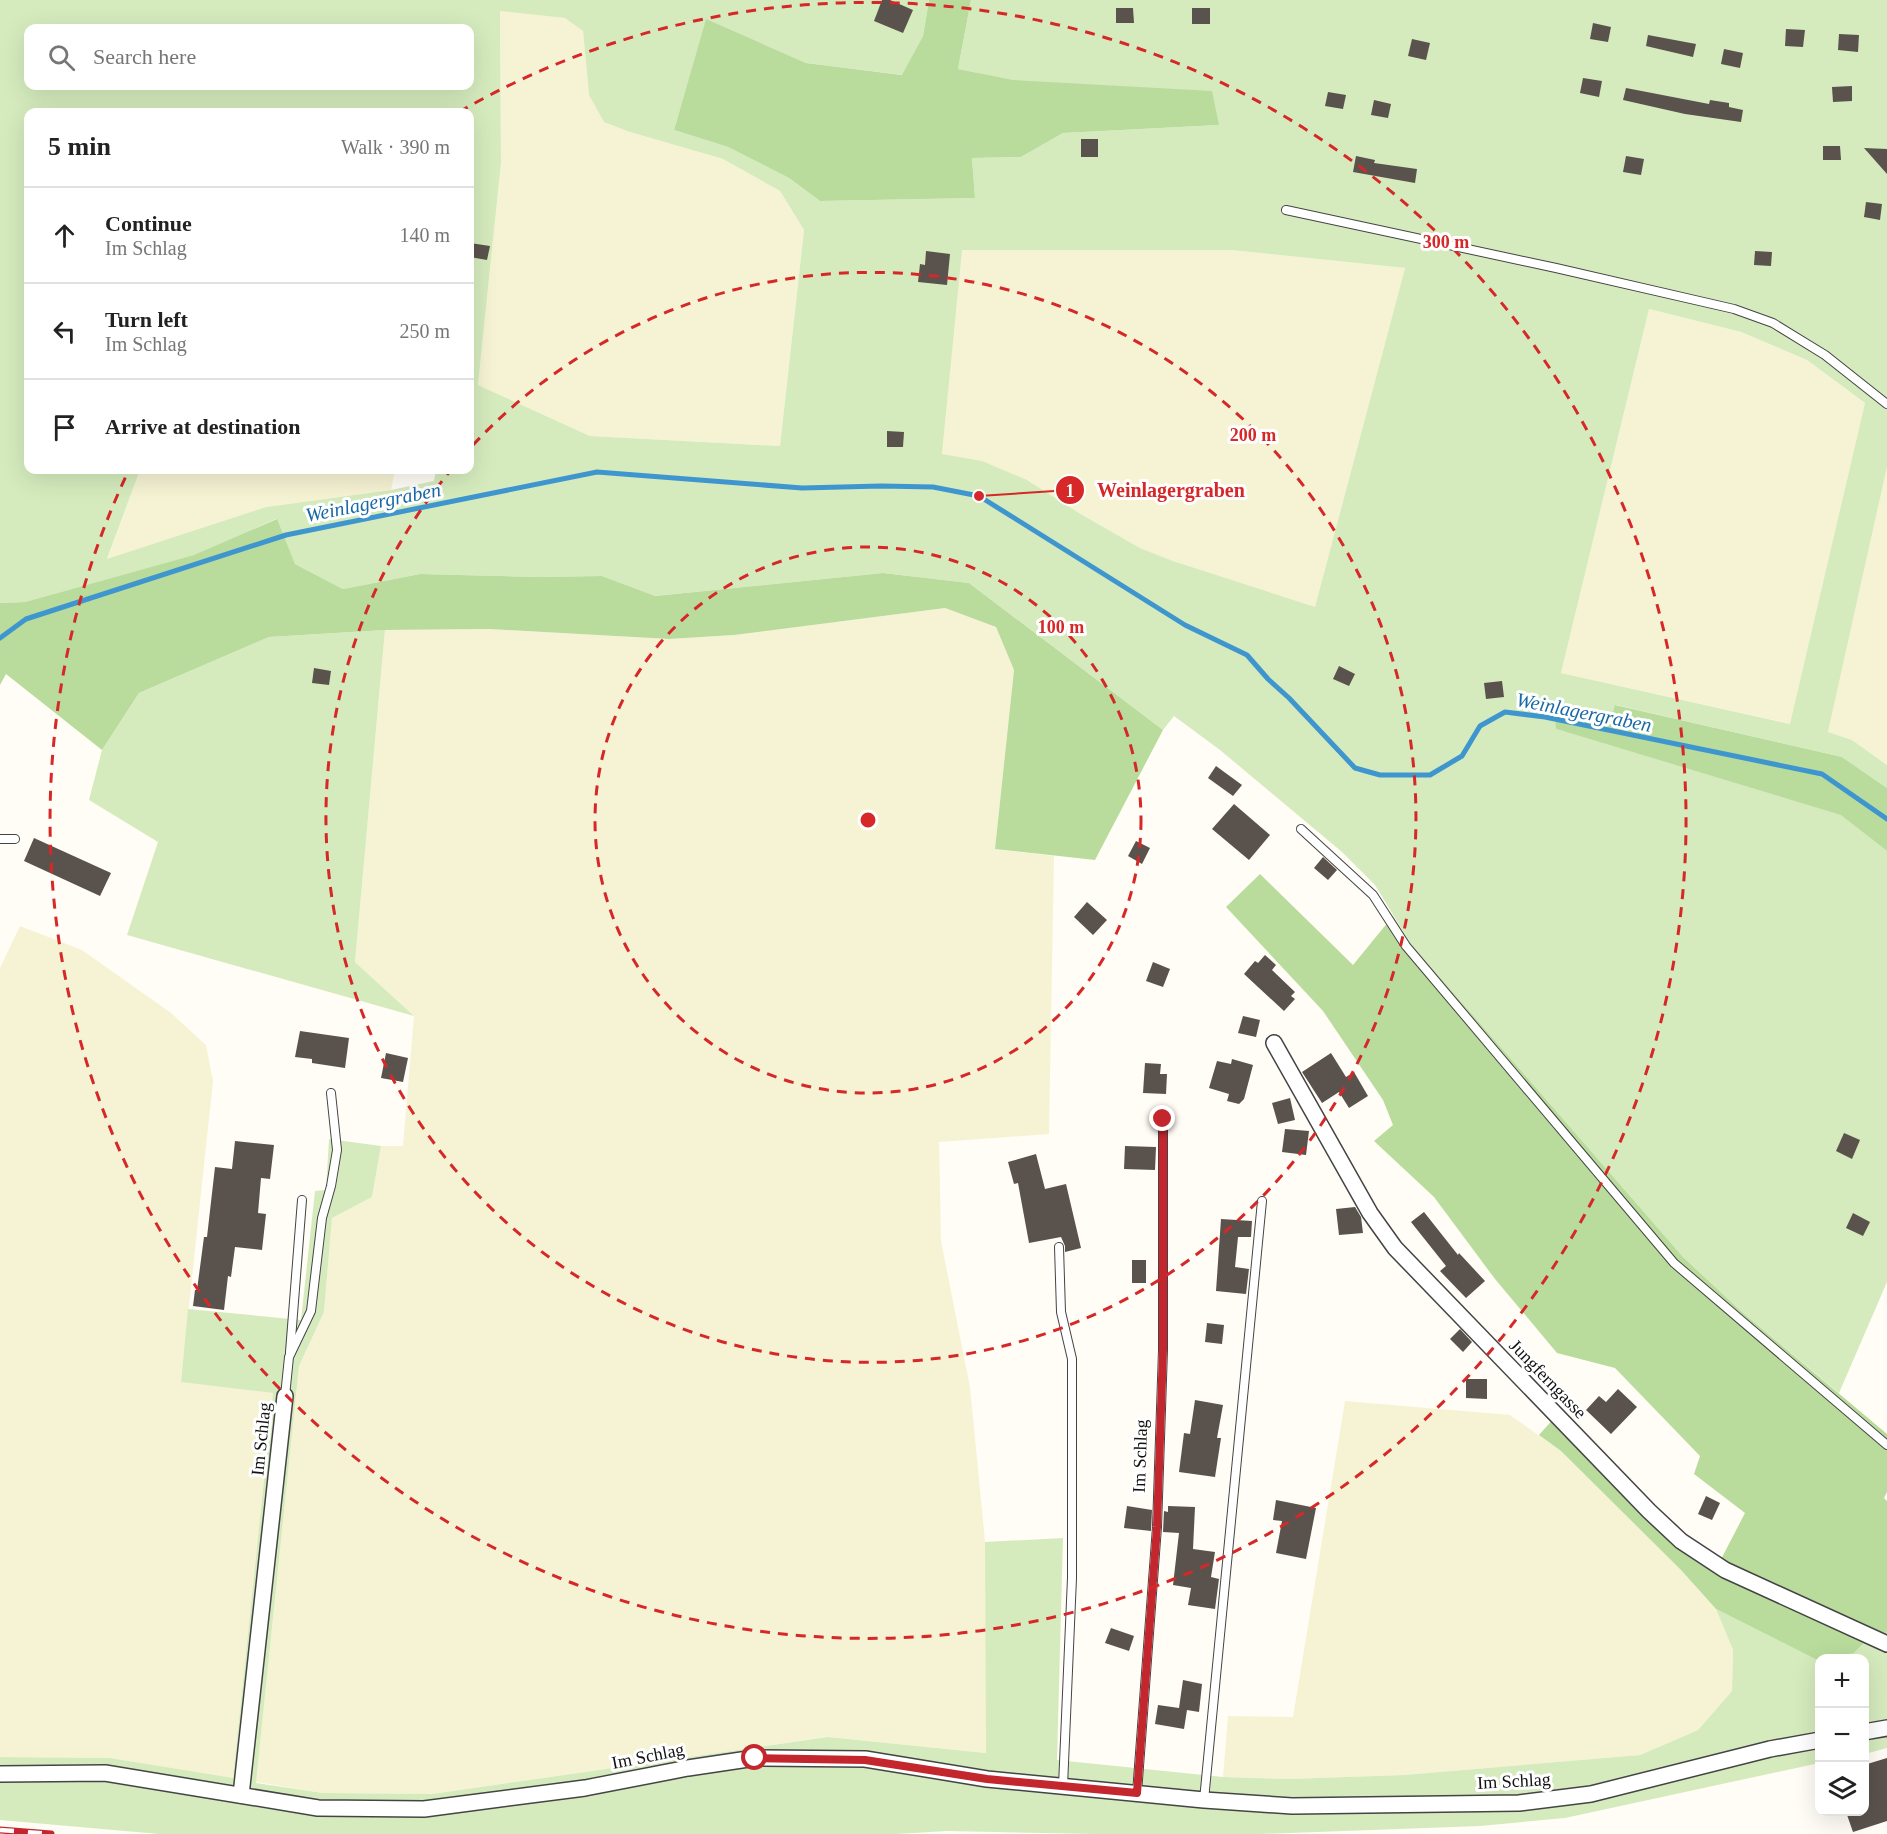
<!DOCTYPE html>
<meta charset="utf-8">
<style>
:root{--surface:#fff;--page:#f2f2f2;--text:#222;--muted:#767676;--line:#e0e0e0}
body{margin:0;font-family:"Times New Roman",serif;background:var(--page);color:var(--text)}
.controls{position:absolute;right:18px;bottom:18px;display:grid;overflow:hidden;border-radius:12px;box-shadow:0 6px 24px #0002}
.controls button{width:54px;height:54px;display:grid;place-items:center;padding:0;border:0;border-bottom:2px solid var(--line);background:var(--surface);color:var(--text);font:30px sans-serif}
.stop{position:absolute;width:18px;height:18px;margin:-14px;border:4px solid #c4262e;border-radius:50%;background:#fff}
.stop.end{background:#c4262e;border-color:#fff;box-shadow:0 2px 6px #0008}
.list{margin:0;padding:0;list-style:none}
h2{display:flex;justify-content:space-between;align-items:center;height:78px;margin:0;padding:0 24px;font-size:26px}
h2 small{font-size:20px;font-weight:400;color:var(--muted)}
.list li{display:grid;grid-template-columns:39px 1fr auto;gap:18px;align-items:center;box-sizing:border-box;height:96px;padding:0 24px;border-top:2px solid var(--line)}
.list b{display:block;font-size:22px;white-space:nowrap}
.list p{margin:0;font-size:20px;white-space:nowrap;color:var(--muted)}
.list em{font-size:20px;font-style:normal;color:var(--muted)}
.icon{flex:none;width:33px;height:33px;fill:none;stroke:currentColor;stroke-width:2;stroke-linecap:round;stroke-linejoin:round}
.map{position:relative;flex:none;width:1887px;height:1834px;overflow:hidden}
.search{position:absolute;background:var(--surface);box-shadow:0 6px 24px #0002;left:24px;top:24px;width:450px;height:66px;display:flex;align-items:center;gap:15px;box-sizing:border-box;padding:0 21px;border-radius:12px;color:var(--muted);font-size:22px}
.panel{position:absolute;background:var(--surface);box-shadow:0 6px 24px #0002;left:24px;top:108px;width:450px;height:366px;border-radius:12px}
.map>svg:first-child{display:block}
</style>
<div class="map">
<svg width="1887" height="1834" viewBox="0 0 1887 1834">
<rect width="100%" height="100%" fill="#fffdf5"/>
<g fill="#f6f3d4">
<path d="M 500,10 L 566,18 L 583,31 L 589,95 L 630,132 L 723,159 L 780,191 L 804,230 L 780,446 L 590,436 L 478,385 L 501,163 Z"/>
<path d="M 961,250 L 1231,250 L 1405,268 L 1315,608 L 1173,561 L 1140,548 L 1079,513 L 1027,480 L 942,454 Z"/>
<path d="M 1649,309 L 1741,332 L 1807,360 L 1865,403 L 1791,724 L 1561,673 Z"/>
<path d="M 1887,467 L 1887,765 L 1852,740 L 1828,732 Z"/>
<path d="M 140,470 L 395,470 L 391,490 L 266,507 L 107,560 Z"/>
<path d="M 945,608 L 996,627 L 1014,670 L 995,849 L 1054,856 L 1049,1134 L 939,1142 L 941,1241 L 970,1387 L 985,1541 L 987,1753 L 828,1737 L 432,1794 L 323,1793 L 256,1782 L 299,1366 L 324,1312 L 332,1218 L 372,1197 L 381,1146 L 403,1146 L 414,1016 L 355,962 L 385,630 L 489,629 L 669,639 L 734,635 Z"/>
<path d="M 20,926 L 82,950 L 171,1013 L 206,1045 L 213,1081 L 181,1381 L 273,1393 L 233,1779 L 110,1758 L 0,1757 L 0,968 Z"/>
<path d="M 1345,1401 L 1510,1415 L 1561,1451 L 1681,1570 L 1716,1609 L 1733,1650 L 1732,1691 L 1698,1730 L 1640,1755 L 1404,1775 L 1289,1779 L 1223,1777 L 1228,1716 L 1293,1717 Z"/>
</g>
<g fill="#d5ebbd" fill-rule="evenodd">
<path d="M 0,0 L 929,0 L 923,36 L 903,75 L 806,63 L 706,20 L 674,130 L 728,147 L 789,178 L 820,201 L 975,198 L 972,158 L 1021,157 L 1063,133 L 1219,125 L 958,69 L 971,0 L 1887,0 L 1887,467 L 1828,732 L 1852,740 L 1887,765 L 1887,788 L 1842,757 L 1616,705 L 1610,724 L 1555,708 L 1556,729 L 1842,815 L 1887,851 L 1887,1282 L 1839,1393 L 1742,1312 L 1683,1257 L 1411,944 L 1375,885 L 1342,852 L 1220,750 L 1174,716 L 1163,730 L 969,583 L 883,573 L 654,596 L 602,576 L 539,577 L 420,574 L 343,589 L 295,564 L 276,519 L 195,555 L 25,602 L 0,603 ZM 500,11 L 565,18 L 583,31 L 589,95 L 604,122 L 630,132 L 723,159 L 780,191 L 804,230 L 780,446 L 590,436 L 478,385 L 501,163 ZM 28,28 L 470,28 L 470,86 L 28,86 ZM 28,112 L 470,112 L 470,470 L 436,470 L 434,481 L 391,490 L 266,507 L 107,559 L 140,470 L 28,470 ZM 962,250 L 1231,250 L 1405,268 L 1315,607 L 1173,561 L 1140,548 L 1079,513 L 1027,480 L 982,461 L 942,454 ZM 1649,309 L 1741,332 L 1807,360 L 1865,403 L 1790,724 L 1561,673 Z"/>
<path d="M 385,630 L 355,962 L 414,1016 L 127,935 L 158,842 L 89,800 L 102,750 L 139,693 L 269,637 Z"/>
<path d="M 329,1139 L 381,1146 L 372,1197 L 332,1218 L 324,1312 L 299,1366 L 256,1783 L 323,1793 L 432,1794 L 828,1737 L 986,1753 L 985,1542 L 1063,1538 L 1057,1760 L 1223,1777 L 1289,1779 L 1404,1775 L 1640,1755 L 1698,1730 L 1732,1691 L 1733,1650 L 1716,1609 L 1819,1661 L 1819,1763 L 1565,1818 L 1480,1826 L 1261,1834 L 1093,1834 L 947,1831 L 897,1834 L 159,1834 L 0,1820 L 0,1757 L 110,1758 L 233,1778 L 273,1393 L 181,1382 L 188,1309 L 301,1320 L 315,1191 L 326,1190 Z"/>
<path d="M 1875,1632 L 1887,1633 L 1887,1748 L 1865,1754 L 1864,1658 L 1831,1658 L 1854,1653 Z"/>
</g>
<g fill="#b9dc9c">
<path d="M 929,0 L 971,0 L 958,69 L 1013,80 L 1212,91 L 1219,125 L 1063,133 L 1021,157 L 972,158 L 975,198 L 820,201 L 789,178 L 728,147 L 674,130 L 706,19 L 806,63 L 902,75 L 923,36 Z"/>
<path d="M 277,519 L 295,564 L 343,589 L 420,574 L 539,577 L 602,576 L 655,596 L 883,573 L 969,583 L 1163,730 L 1095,860 L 995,849 L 1014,670 L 996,627 L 945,608 L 734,635 L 669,639 L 489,629 L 385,630 L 269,637 L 139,693 L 102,750 L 6,674 L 0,685 L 0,603 L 25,602 L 194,555 Z"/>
<path d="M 1615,705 L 1842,757 L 1887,788 L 1887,851 L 1841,815 L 1556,729 L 1554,708 L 1610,724 Z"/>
<path d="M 1260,874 L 1353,965 L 1393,916 L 1411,944 L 1683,1257 L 1742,1312 L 1887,1434 L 1887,1492 L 1884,1498 L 1887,1501 L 1887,1633 L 1875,1632 L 1854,1653 L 1831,1658 L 1820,1658 L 1819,1661 L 1716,1609 L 1681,1570 L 1561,1451 L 1539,1435 L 1555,1417 L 1716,1569 L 1745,1513 L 1694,1474 L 1700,1456 L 1615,1368 L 1557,1353 L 1495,1279 L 1434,1197 L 1374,1141 L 1393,1125 L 1383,1100 L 1323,1011 L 1226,907 Z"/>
</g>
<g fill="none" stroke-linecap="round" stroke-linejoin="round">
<path stroke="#3f96cf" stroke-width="5" d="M 0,638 L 26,619 L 286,535 L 597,472 L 802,488 L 881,486 L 933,487 L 979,496 L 1185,625 L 1247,655 L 1268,679 L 1289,698 L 1355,768 L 1380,775 L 1430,775 L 1462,756 L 1480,726 L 1505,712 L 1545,717 L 1822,774 L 1887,819"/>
</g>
<g fill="#5a524d">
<path d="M 882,0 L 890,0 L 913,10 L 903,33 L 874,21 Z"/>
<path d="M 1116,8 L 1133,8 L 1134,23 L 1116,23 Z"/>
<rect x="1192" y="8" width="18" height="16"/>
<path d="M 1593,23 L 1611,27 L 1608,42 L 1590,39 Z"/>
<path d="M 1786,29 L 1805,30 L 1803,47 L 1785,46 Z"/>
<path d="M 1839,34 L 1859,35 L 1858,52 L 1838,50 Z"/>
<path d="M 1648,35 L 1696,44 L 1693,57 L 1646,46 Z"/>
<path d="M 1412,39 L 1430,43 L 1426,60 L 1408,56 Z"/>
<path d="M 1724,49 L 1743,53 L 1740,68 L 1721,64 Z"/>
<path d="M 1583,78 L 1602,81 L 1599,97 L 1580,93 Z"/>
<path d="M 1852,86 L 1852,101 L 1833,102 L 1832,87 Z"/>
<path d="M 1626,88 L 1709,104 L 1710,100 L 1729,103 L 1729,107 L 1743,110 L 1741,122 L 1685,114 L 1623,100 Z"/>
<path d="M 1328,92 L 1346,95 L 1343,109 L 1325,106 Z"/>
<path d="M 1374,100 L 1391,104 L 1388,118 L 1371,115 Z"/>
<rect x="1081" y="139" width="17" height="18"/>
<path d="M 1823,146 L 1840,146 L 1841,160 L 1823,160 Z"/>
<path d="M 1864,148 L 1887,149 L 1887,174 Z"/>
<path d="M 1356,156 L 1375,160 L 1374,163 L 1417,169 L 1415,183 L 1353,172 Z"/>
<path d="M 1626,156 L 1644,159 L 1641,175 L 1623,172 Z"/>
<path d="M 1866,202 L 1882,204 L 1880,220 L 1864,217 Z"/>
<path d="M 470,243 L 490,246 L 487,260 L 470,257 Z"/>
<path d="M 926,251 L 950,254 L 947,285 L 918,282 L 920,264 L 925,265 Z"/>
<path d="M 1755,251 L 1772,252 L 1771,266 L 1754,265 Z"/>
<path d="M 887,431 L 904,432 L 903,447 L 887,447 Z"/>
<path d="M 1339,666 L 1355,674 L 1349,686 L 1333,679 Z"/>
<path d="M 314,668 L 331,671 L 329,685 L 312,683 Z"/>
<path d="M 1502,681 L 1504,697 L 1486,699 L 1484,683 Z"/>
<path d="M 1216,766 L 1242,785 L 1233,796 L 1208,778 Z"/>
<path d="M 1234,804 L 1270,835 L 1249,860 L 1212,829 Z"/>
<path d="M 34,838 L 111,873 L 100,896 L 24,861 Z"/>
<path d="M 1136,841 L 1150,848 L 1142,864 L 1128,856 Z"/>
<path d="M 1323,857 L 1337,870 L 1328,880 L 1314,868 Z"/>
<path d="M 1087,902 L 1107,920 L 1093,935 L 1074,917 Z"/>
<path d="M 1265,955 L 1276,965 L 1272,970 L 1295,992 L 1291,996 L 1295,999 L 1284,1011 L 1244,974 L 1255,961 L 1258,963 Z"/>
<path d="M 1153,962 L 1170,969 L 1163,987 L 1146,981 Z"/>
<path d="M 1243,1016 L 1260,1020 L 1256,1037 L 1238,1033 Z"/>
<path d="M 300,1031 L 349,1038 L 345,1068 L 312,1063 L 312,1059 L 295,1057 Z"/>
<path d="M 386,1053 L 408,1058 L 403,1082 L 381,1078 Z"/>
<path d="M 1331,1053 L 1346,1077 L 1354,1072 L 1368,1096 L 1349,1108 L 1339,1092 L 1322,1103 L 1302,1072 Z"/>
<path d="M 1232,1059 L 1253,1065 L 1244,1099 L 1239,1104 L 1227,1101 L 1229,1094 L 1209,1088 L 1217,1061 L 1231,1064 Z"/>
<path d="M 1145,1063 L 1161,1064 L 1160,1074 L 1167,1074 L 1166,1094 L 1143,1093 Z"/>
<path d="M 1290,1098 L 1295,1120 L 1278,1124 L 1272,1103 Z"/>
<path d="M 1285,1129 L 1309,1131 L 1306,1155 L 1282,1152 Z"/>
<path d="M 1844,1133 L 1860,1140 L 1852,1159 L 1836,1151 Z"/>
<path d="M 235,1141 L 274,1145 L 270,1179 L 261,1178 L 258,1213 L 266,1214 L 262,1250 L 235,1247 L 231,1277 L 228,1276 L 224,1310 L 193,1306 L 195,1290 L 197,1290 L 204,1237 L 207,1237 L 215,1167 L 232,1169 Z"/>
<path d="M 1125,1146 L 1156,1147 L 1155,1170 L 1124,1169 Z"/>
<path d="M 1036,1154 L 1045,1189 L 1066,1184 L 1081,1248 L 1065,1252 L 1065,1246 L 1061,1237 L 1029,1243 L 1018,1183 L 1014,1184 L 1008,1162 Z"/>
<path d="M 1355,1207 L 1361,1217 L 1363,1233 L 1339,1235 L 1336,1209 Z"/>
<path d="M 1424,1212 L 1458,1255 L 1459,1253 L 1485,1281 L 1466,1298 L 1440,1271 L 1446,1266 L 1411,1222 Z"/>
<path d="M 1853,1213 L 1870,1222 L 1863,1236 L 1846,1228 Z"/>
<path d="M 1221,1219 L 1252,1221 L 1251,1237 L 1238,1237 L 1235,1267 L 1249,1269 L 1246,1294 L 1216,1291 Z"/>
<rect x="1132" y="1260" width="14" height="23"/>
<path d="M 1207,1323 L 1224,1325 L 1222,1344 L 1205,1342 Z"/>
<path d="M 1460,1329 L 1472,1342 L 1463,1352 L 1450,1339 Z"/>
<path d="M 1466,1379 L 1487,1379 L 1487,1399 L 1466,1398 Z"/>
<path d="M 1618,1389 L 1637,1407 L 1611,1434 L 1586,1410 L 1599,1396 L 1606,1402 Z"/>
<path d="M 1195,1400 L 1223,1405 L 1217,1438 L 1221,1438 L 1215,1477 L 1179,1472 L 1184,1433 L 1190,1434 Z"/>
<path d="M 1706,1496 L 1720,1503 L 1712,1520 L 1698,1514 Z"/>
<path d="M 1276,1500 L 1316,1508 L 1306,1559 L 1276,1553 L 1282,1521 L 1273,1520 Z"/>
<path d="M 1127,1506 L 1152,1510 L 1151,1531 L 1124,1528 Z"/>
<path d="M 1168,1506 L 1195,1507 L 1193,1549 L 1215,1552 L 1211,1577 L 1219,1579 L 1215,1609 L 1188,1605 L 1191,1588 L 1173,1585 L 1179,1533 L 1163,1532 L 1164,1511 L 1168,1512 Z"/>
<path d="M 1111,1628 L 1134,1636 L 1129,1651 L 1105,1643 Z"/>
<path d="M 1183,1680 L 1202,1684 L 1199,1712 L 1187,1710 L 1184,1729 L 1155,1724 L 1158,1705 L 1179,1708 Z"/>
<path d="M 1887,1758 L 1887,1821 L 1853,1832 L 1846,1812 L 1864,1812 L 1864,1765 Z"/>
</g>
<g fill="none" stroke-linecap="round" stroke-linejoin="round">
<g stroke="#444" stroke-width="10">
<g id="lane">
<path d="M 1286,210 L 1556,268 L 1734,309 L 1773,323 L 1825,355 L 1887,404"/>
<path d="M 1301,829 L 1373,895 L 1406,946 L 1674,1263 L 1887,1445"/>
<path d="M 0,839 L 15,839"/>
<path d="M 1059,1247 L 1061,1312 L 1072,1359 L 1072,1578 L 1063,1786"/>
<path d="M 290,1352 L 302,1200"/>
<path d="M 285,1396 L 289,1357 L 311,1311 L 322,1218 L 331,1186 L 337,1150 L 331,1093"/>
<path d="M 1137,1793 L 1157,1527 L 1163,1350 L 1163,1119"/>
<path d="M 1204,1800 L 1262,1201"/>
</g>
</g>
<g stroke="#444" stroke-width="18">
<g id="street">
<path d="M 1274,1043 L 1370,1213 L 1395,1248 L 1649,1511 L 1681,1541 L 1725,1570 L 1887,1644"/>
<path d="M 1864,1732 L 1887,1728"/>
<path d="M 0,1774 L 105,1773 L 318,1808 L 424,1809 L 585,1788 L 688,1768 L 755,1758 L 865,1759 L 987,1779 L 1204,1800 L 1292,1806 L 1519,1803 L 1591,1794 L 1770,1749 L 1820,1740"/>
<path d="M 241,1795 L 285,1396"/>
</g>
</g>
<use href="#lane" stroke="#fff" stroke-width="8"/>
<use href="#street" stroke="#fff" stroke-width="15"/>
<g stroke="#c4262e" stroke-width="7">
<path id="rail" d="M 0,1830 L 51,1834"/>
</g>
<use href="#rail" stroke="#fff" stroke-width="4.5" stroke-dasharray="14" stroke-linecap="butt"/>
</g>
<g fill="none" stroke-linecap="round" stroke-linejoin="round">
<path stroke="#c4262e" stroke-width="8" d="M 755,1758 L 865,1760 L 987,1779 L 1137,1793 L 1157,1527 L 1163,1350 L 1163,1119"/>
</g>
<g fill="none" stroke="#d62828" stroke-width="3" stroke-dasharray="10 8">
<circle cx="868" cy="820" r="273"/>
<path d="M473 445A545 545 0 1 1 451 470"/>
<path d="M459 112A818 818 0 1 1 127 474"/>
</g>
<g text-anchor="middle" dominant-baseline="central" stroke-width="6" stroke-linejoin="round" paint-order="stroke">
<g font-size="18" fill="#111" stroke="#fff">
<text transform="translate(1548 1379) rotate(46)">Jungferngasse</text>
<text transform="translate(261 1439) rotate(-84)">Im Schlag</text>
<text transform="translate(1140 1456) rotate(-88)">Im Schlag</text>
<text transform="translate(648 1756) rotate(-11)">Im Schlag</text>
<text transform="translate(1514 1781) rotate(-3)">Im Schlag</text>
</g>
<g font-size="20" font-style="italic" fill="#1768a6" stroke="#fff">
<text transform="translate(373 502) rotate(-11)">Weinlagergraben</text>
<text transform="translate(1584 712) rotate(11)">Weinlagergraben</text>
</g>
</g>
<circle cx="868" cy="820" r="9" fill="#d62828" stroke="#fff" stroke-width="3"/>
<g font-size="18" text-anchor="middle" font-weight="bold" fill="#d62828" stroke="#fff" stroke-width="6" stroke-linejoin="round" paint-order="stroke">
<text x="1446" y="248">300 m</text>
<text x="1253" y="441">200 m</text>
<text x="1061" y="633">100 m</text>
</g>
<path fill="none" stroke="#d62828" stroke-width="2" d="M979 496L1070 490"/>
<g fill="#d62828" stroke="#fff" stroke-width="2">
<circle cx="979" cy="496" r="6"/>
<circle cx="1070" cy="490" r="15"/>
</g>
<g font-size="18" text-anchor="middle" font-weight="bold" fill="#fff">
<text x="1070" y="497">1</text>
</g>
<g font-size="20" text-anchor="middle" font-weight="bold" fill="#d62828" stroke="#fff" stroke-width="6" stroke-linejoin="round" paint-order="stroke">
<text x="1171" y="497">Weinlagergraben</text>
</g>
</svg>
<div class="controls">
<button>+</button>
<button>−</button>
<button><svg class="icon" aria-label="layers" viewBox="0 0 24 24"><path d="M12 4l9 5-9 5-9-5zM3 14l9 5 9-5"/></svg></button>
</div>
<div class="stop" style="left:755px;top:1758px"></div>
<div class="stop end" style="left:1163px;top:1119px"></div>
<div class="search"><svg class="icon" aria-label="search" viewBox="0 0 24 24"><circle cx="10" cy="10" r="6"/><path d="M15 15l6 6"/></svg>Search here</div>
<section class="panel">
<h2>5 min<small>Walk · 390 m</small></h2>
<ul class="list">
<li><svg class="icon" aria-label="ahead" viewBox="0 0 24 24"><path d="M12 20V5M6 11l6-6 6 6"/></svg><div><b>Continue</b><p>Im Schlag</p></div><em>140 m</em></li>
<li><svg class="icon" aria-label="left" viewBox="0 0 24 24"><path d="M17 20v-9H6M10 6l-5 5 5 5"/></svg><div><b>Turn left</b><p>Im Schlag</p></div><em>250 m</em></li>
<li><svg class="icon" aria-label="arrive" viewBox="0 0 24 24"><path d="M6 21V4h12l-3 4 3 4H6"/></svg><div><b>Arrive at destination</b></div></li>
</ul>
</section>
</div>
